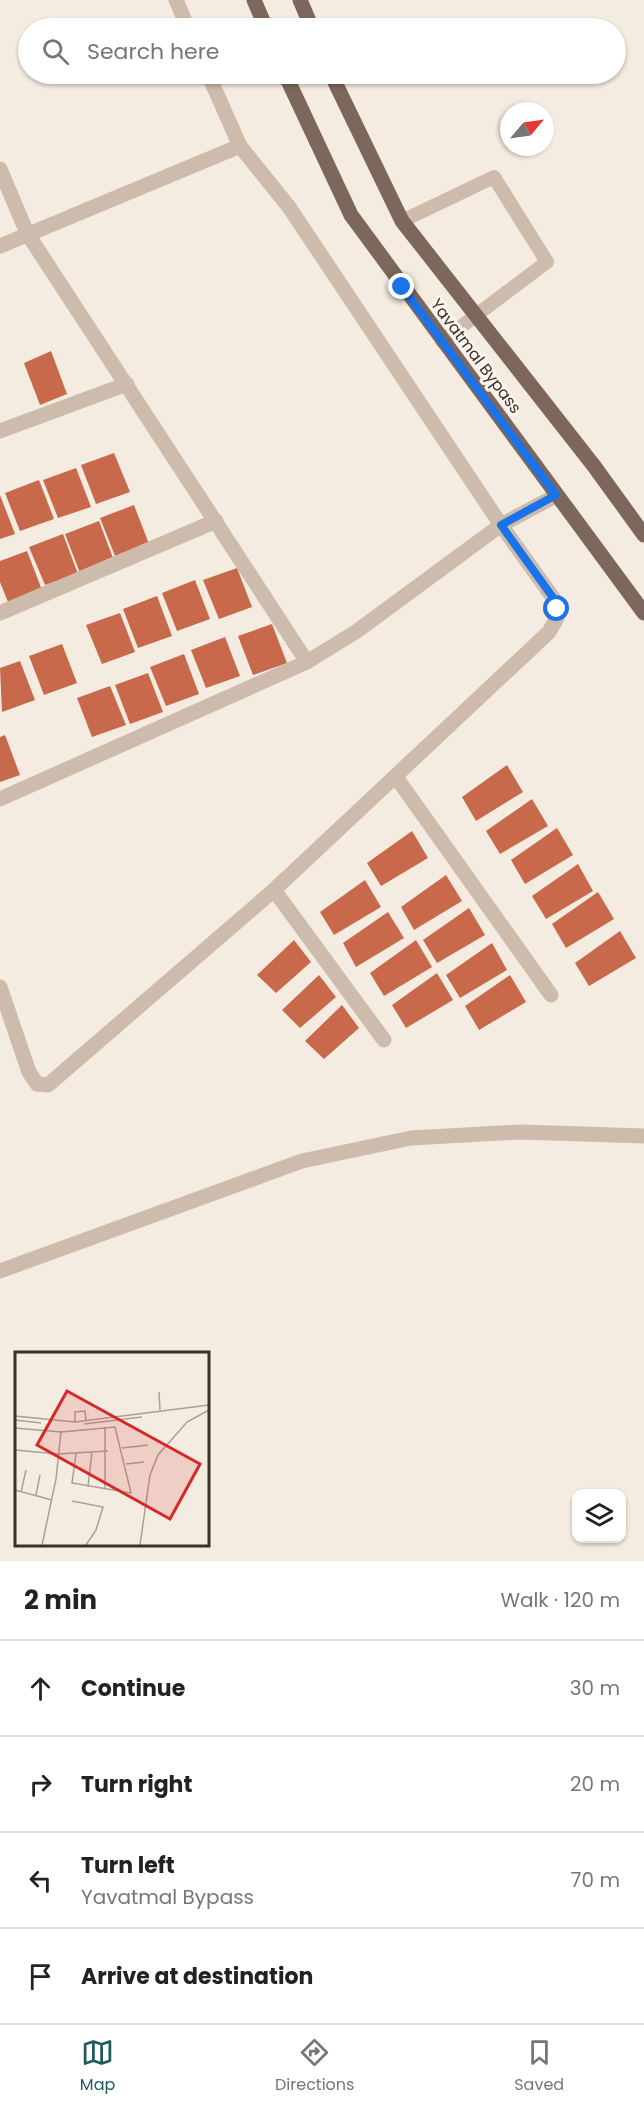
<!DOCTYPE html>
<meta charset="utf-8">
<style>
:root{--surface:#fff;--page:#f2f2f2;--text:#222;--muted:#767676;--line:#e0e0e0;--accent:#1f5a5e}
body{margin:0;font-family:Poppins,sans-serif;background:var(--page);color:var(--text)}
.controls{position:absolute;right:18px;bottom:18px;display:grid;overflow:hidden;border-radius:12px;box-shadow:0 2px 4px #0004}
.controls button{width:54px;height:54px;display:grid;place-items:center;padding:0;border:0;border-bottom:2px solid var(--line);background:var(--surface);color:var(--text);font:30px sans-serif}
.compass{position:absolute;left:500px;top:102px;width:54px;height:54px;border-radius:50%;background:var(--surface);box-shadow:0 2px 4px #0004;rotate:61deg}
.stop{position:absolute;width:18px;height:18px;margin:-14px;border:4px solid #1a73e8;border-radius:50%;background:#fff}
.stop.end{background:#1a73e8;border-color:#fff;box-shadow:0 2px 6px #0008}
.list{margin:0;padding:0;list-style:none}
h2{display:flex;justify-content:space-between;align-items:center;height:78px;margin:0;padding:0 24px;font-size:26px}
h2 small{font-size:20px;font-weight:400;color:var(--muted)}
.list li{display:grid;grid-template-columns:39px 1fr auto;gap:18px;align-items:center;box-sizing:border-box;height:96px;padding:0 24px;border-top:2px solid var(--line)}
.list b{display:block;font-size:22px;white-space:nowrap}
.list p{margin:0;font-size:20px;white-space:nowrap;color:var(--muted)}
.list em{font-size:20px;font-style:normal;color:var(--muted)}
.icon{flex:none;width:33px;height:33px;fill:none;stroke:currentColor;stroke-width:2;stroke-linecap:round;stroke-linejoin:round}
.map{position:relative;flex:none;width:644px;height:1561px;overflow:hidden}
.search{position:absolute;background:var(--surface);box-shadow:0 2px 4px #0004;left:18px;right:18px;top:18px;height:66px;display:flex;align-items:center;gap:15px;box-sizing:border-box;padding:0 21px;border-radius:33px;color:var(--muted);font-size:22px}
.sheet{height:462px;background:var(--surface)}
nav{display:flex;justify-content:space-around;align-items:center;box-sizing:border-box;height:84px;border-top:2px solid var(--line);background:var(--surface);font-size:16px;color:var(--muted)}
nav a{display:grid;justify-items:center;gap:3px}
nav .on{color:var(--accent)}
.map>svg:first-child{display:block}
</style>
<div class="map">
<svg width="644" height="1561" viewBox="0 0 644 1561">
<rect width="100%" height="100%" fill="#f4ebe1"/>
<g fill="#c8694b">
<path d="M 51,351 L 67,394 L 40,405 L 24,363 Z"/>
<path d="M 114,453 L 130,492 L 96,504 L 81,465 Z"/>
<path d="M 76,468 L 91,507 L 58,518 L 43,480 Z"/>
<path d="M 39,480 L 54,519 L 20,531 L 5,493 Z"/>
<path d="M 0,495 L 15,534 L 0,539 Z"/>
<path d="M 134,505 L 149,544 L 115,556 L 100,518 Z"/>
<path d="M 99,521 L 113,558 L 80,573 L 65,534 Z"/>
<path d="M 63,534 L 78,574 L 45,585 L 29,547 Z"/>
<path d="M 27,551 L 42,590 L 8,602 L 0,582 L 0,561 Z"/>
<path d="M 237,568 L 252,607 L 219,619 L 203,580 Z"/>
<path d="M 195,580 L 210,619 L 177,631 L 162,593 Z"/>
<path d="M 157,596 L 172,636 L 138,648 L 123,609 Z"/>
<path d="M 120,613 L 135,652 L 102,664 L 86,625 Z"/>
<path d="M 272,624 L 287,663 L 253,675 L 238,636 Z"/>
<path d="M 225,637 L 240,676 L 206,688 L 191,650 Z"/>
<path d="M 62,644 L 77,683 L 44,695 L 29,656 Z"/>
<path d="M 184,654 L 199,694 L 166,706 L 150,667 Z"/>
<path d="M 20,661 L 35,700 L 2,712 L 0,668 Z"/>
<path d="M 148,673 L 163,712 L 130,724 L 115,685 Z"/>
<path d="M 110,686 L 126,725 L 92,737 L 77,698 Z"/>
<path d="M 5,735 L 20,775 L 0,782 L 0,737 Z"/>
<path d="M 507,765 L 523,792 L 476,821 L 462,797 Z"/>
<path d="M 532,799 L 548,826 L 500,854 L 486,831 Z"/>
<path d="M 557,828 L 573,855 L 525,884 L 511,860 Z"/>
<path d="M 412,831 L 428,858 L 381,886 L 367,863 Z"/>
<path d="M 578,864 L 593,891 L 546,919 L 532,896 Z"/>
<path d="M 446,875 L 462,901 L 414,930 L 401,907 Z"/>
<path d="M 365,880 L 381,907 L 334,935 L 320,912 Z"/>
<path d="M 598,892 L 614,919 L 566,948 L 552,924 Z"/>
<path d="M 469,908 L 485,935 L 437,963 L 423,940 Z"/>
<path d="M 388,912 L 404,938 L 356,967 L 343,943 Z"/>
<path d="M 620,931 L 636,958 L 589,986 L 575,963 Z"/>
<path d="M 294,940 L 311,962 L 276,993 L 257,975 Z"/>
<path d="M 416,940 L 432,967 L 384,996 L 370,973 Z"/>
<path d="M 492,943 L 507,970 L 460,998 L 446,975 Z"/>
<path d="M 437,973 L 453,1000 L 406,1028 L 392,1005 Z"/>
<path d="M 319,975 L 336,997 L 300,1028 L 282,1010 Z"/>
<path d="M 510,975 L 526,1002 L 479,1030 L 465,1006 Z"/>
<path d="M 342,1005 L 359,1028 L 324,1059 L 305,1041 Z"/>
</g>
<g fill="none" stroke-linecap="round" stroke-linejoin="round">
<path stroke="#cdbbac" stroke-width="14" d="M 402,221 L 494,177 L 547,262 L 442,341"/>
<g stroke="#cdbbac" stroke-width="15">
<path d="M 176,0 L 188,28"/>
<path d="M 0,169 L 27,233 L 307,662"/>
<path d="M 0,246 L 240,146"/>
<path d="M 0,431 L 127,384"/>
<path d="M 0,613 L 216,521"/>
<path d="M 396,777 L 551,995"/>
<path d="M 0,799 L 307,662 L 357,631 L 501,525 L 557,495"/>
<path d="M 274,890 L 384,1040"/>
<path d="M 0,987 L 29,1072 L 37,1084 L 48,1085 L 274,890 L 549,632 L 557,618 L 554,599 L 501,525 L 289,207 L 240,146 L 208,74"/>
</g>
<path stroke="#cdbbac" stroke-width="15" d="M 0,1271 L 302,1161 L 411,1138 L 520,1132 L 644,1136"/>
<g stroke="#7d675c" stroke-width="15">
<path d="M 254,0 L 266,28"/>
<path d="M 300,0 L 312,28"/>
<path d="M 285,74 L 351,215 L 644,613"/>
<path d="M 331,74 L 402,221 L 594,466 L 644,535"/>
</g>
</g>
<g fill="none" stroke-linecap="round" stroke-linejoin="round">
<path stroke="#1a73e8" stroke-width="8" d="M 402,287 L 556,495 L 501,525 L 554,599 L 557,609"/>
</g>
<g text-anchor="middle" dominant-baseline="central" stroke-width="6" stroke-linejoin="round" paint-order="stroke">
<g font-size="16" fill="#3b302b" stroke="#fbf5ee">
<text transform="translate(476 356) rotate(53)">Yavatmal Bypass</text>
</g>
</g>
<g transform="translate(15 1352)">
<rect width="194" height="194" fill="#f4ebe1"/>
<path fill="none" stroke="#aaa098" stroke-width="1.5" d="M 144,40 L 145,58M 0,64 L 60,70 L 194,53M 0,68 L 26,71M 60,70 L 60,60 L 70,59 L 71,69M 69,72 L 127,65M 0,76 L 46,80 L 100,75 L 116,141 L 57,131 L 61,101M 107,96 L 133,93M 0,98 L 43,102 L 93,99M 111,112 L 129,110M 73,135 L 77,100M 90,137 L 90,75M 0,138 L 37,148M 6,140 L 11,118M 21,143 L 25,123M 57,149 L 88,155 L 81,178 L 71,193M 27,193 L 41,127 L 46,80M 125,193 L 135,123 L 143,103 L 172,70 L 194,58"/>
<path fill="#d62828" fill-opacity="0.15" stroke="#d62828" stroke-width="3" d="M 52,39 L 185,112 L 155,167 L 22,93 Z"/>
<rect width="194" height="194" fill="none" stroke="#3b302b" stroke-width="3"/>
</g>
</svg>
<div class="controls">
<button><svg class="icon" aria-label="layers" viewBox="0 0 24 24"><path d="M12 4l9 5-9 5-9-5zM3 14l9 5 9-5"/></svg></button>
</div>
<svg class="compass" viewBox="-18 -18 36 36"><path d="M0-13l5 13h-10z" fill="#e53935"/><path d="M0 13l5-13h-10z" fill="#767676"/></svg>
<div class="stop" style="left:557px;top:609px"></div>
<div class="stop end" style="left:402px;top:287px"></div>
<div class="search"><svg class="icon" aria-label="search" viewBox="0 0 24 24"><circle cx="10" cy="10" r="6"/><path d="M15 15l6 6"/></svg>Search here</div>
</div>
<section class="sheet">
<h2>2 min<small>Walk · 120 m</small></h2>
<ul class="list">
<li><svg class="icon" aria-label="ahead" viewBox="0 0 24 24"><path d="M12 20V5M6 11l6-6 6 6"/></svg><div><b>Continue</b></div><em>30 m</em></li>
<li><svg class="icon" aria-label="right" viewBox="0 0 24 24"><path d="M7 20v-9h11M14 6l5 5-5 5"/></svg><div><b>Turn right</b></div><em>20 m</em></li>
<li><svg class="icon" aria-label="left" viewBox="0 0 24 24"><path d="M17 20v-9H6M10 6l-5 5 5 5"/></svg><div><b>Turn left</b><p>Yavatmal Bypass</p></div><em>70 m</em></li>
<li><svg class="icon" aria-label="arrive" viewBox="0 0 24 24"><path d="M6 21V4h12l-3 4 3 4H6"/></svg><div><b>Arrive at destination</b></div></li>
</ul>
</section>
<nav>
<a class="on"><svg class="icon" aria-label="map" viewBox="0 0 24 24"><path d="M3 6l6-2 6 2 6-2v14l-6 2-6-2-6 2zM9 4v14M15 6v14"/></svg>Map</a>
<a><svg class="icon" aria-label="directions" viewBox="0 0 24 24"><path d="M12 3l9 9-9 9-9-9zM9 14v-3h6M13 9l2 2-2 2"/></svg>Directions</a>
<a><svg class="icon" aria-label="saved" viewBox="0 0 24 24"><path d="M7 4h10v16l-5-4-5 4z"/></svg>Saved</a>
</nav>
